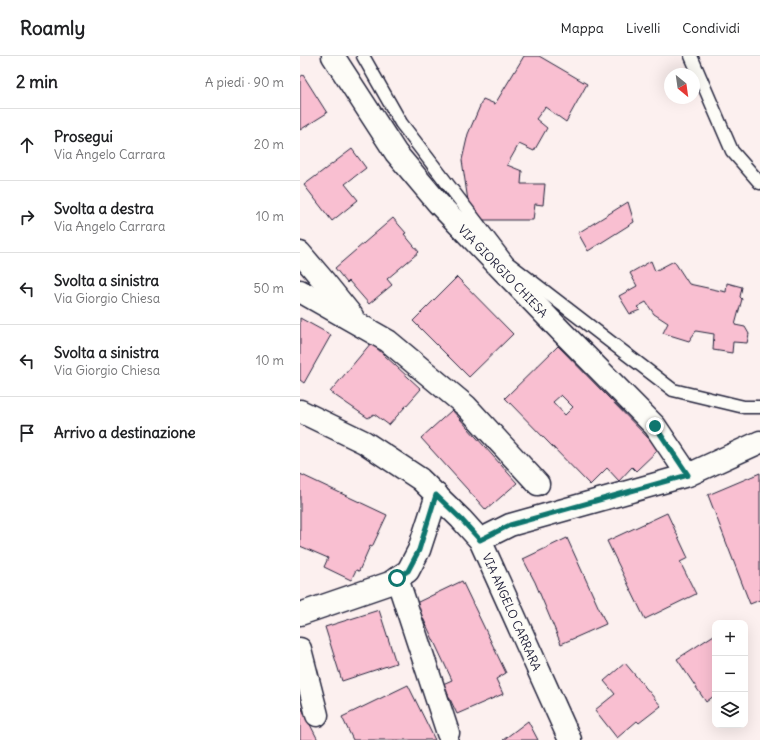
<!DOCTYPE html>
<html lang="it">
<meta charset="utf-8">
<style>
:root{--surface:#fff;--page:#f2f2f2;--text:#202124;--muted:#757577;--line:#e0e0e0}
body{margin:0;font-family:Delius,sans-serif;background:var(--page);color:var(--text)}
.controls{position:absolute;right:12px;bottom:12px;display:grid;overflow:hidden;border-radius:8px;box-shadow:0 4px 16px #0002}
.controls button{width:36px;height:36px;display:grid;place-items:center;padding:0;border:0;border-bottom:1px solid var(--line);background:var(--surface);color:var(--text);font:20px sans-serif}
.compass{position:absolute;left:364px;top:12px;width:36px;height:36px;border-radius:50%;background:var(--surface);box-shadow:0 4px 16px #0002;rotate:151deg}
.stop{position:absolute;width:12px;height:12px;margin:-9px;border:3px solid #0f766e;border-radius:50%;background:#fff}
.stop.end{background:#0f766e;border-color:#fff;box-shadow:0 1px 4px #0008}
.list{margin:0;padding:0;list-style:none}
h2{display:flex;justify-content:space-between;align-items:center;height:52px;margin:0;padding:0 16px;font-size:17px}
h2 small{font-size:13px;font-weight:400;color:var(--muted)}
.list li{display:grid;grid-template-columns:26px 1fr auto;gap:12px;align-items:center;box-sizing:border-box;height:72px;padding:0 16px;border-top:1px solid var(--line)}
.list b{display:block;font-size:15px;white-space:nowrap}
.list p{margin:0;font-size:13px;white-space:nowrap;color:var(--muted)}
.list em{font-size:13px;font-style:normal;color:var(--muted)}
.icon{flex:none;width:22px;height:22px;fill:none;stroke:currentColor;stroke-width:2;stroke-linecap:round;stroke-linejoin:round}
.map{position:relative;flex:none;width:460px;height:684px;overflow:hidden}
header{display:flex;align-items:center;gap:24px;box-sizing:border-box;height:56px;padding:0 20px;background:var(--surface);border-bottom:1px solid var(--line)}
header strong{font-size:19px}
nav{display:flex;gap:22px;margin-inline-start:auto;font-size:14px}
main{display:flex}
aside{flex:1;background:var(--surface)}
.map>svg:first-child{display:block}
</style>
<header>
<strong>Roamly</strong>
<nav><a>Mappa</a><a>Livelli</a><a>Condividi</a></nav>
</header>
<main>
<aside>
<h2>2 min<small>A piedi · 90 m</small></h2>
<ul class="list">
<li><svg class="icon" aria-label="ahead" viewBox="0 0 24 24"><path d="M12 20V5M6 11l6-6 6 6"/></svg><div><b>Prosegui</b><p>Via Angelo Carrara</p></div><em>20 m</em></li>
<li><svg class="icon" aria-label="right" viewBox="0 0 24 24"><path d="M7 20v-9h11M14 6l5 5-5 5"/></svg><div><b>Svolta a destra</b><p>Via Angelo Carrara</p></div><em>10 m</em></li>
<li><svg class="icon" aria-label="left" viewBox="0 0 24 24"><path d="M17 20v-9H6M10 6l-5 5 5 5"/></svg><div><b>Svolta a sinistra</b><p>Via Giorgio Chiesa</p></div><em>50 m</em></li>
<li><svg class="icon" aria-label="left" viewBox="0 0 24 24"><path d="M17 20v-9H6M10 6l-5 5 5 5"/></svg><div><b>Svolta a sinistra</b><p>Via Giorgio Chiesa</p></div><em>10 m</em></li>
<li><svg class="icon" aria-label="arrive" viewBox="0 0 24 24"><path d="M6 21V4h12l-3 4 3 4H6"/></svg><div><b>Arrivo a destinazione</b></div></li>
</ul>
</aside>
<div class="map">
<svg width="460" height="684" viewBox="0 0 460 684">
<rect width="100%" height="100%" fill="#fcf0ef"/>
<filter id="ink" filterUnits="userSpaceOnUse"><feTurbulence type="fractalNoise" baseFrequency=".025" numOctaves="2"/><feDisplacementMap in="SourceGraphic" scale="8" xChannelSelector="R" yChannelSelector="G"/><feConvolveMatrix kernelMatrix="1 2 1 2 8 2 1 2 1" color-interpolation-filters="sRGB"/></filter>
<g filter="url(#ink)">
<g fill="#f9bfd1" stroke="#22223b" fill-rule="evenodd">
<path d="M 224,0 L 239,0 L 287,28 L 266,66 L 245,51 L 236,63 L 247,72 L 234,95 L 219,88 L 207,109 L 222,115 L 221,128 L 245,128 L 243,149 L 235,148 L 233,164 L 184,164 L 169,152 L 162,104 L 168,78 L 183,43 L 195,48 Z"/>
<path d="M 3,19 L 27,57 L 0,74 L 0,21 Z"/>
<path d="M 52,93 L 66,112 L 45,128 L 58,144 L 32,165 L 4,129 Z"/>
<path d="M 328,146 L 334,166 L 288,195 L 278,177 Z"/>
<path d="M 93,162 L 106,177 L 104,178 L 119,196 L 87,223 L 92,229 L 69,248 L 49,225 L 47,227 L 35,212 Z"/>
<path d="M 351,205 L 355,215 L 374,205 L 389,228 L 426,236 L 427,227 L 442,231 L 440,241 L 442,243 L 435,269 L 445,271 L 449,278 L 447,287 L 433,286 L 432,297 L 413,294 L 414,278 L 396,275 L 389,285 L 363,277 L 368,267 L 354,258 L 346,246 L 337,251 L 340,254 L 330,258 L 319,240 L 337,230 L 330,217 Z"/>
<path d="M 157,221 L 213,278 L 169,321 L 113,265 Z"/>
<path d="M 0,262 L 31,279 L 4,327 L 0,324 Z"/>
<path d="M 71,287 L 121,333 L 89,369 L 74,358 L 68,362 L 30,336 Z"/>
<path d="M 258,290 L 359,393 L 336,415 L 332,411 L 319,425 L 307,412 L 290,429 L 205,342 ZM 261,339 L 273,351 L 265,359 L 253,346 Z"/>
<path d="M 152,354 L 217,427 L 186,454 L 121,382 Z"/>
<path d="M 460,417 L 460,544 L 450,548 L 408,439 Z"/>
<path d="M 0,418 L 87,459 L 72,491 L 70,490 L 59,515 L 56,514 L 51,524 L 24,511 L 28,502 L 0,490 Z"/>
<path d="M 367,457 L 388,502 L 380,506 L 396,538 L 345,563 L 307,485 Z"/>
<path d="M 267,482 L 306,568 L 261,588 L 235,526 L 223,503 Z"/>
<path d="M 162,525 L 206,617 L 196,623 L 203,638 L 157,658 L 143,628 L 152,624 L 116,547 Z"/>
<path d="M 79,554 L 96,607 L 42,625 L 25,571 Z"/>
<path d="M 414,579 L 415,581 L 415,639 L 406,646 L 377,603 Z"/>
<path d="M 325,607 L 361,650 L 339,667 L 337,665 L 317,682 L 295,654 L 315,638 L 304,625 Z"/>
<path d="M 108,629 L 135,684 L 53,684 L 42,661 Z"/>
<path d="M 0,651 L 1,651 L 18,684 L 0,684 Z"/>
<path d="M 228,665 L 238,684 L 203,684 Z"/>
</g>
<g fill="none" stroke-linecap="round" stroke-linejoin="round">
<g stroke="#22223b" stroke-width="15">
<g id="lane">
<path d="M 63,0 L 101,67 L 208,207 L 373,334 L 444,351 L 460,351"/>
<path d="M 391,0 L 432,95 L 460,127"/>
</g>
</g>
<g stroke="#22223b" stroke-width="25">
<g id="street">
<path d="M 33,0 L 96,97 L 138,147 L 262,276 L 355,370 L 388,419 L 460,386"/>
<path d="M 0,197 L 23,224 L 52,260"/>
<path d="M 0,235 L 88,285 L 166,350 L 238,428"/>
<path d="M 180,484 L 210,469 L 388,419"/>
<path d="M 97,522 L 148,677"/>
<path d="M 0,558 L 90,527 L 108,515 L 119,494 L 137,439"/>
<path d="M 0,593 L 17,659"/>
</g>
</g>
<g stroke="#22223b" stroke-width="25">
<path id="secondary" d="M 0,355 L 64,386 L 120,423 L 161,463 L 180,484 L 270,684"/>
</g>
<use href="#lane" stroke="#fdfcf7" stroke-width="12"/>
<use href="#street" stroke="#fdfcf7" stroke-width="22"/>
<use href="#secondary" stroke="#fdfcf7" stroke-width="22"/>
</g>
</g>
<g fill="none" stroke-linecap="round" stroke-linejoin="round" filter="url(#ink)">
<path stroke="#0f766e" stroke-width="5" d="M 97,522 L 108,515 L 119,494 L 136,439 L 161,463 L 180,484 L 210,469 L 388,419 L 355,370"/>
</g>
<g text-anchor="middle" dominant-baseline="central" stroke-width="4" stroke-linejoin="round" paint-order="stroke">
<g font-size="12" fill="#22223b" stroke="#fdfcf7">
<text transform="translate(203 215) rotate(46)">VIA GIORGIO CHIESA</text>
<text transform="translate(212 556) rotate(66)">VIA ANGELO CARRARA</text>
</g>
</g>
</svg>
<div class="controls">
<button>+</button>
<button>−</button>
<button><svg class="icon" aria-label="layers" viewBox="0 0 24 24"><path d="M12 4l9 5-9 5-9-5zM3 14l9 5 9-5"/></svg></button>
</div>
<svg class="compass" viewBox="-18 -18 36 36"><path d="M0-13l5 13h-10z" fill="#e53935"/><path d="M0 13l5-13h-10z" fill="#757577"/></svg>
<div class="stop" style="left:97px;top:522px"></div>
<div class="stop end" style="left:355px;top:370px"></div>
</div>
</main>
